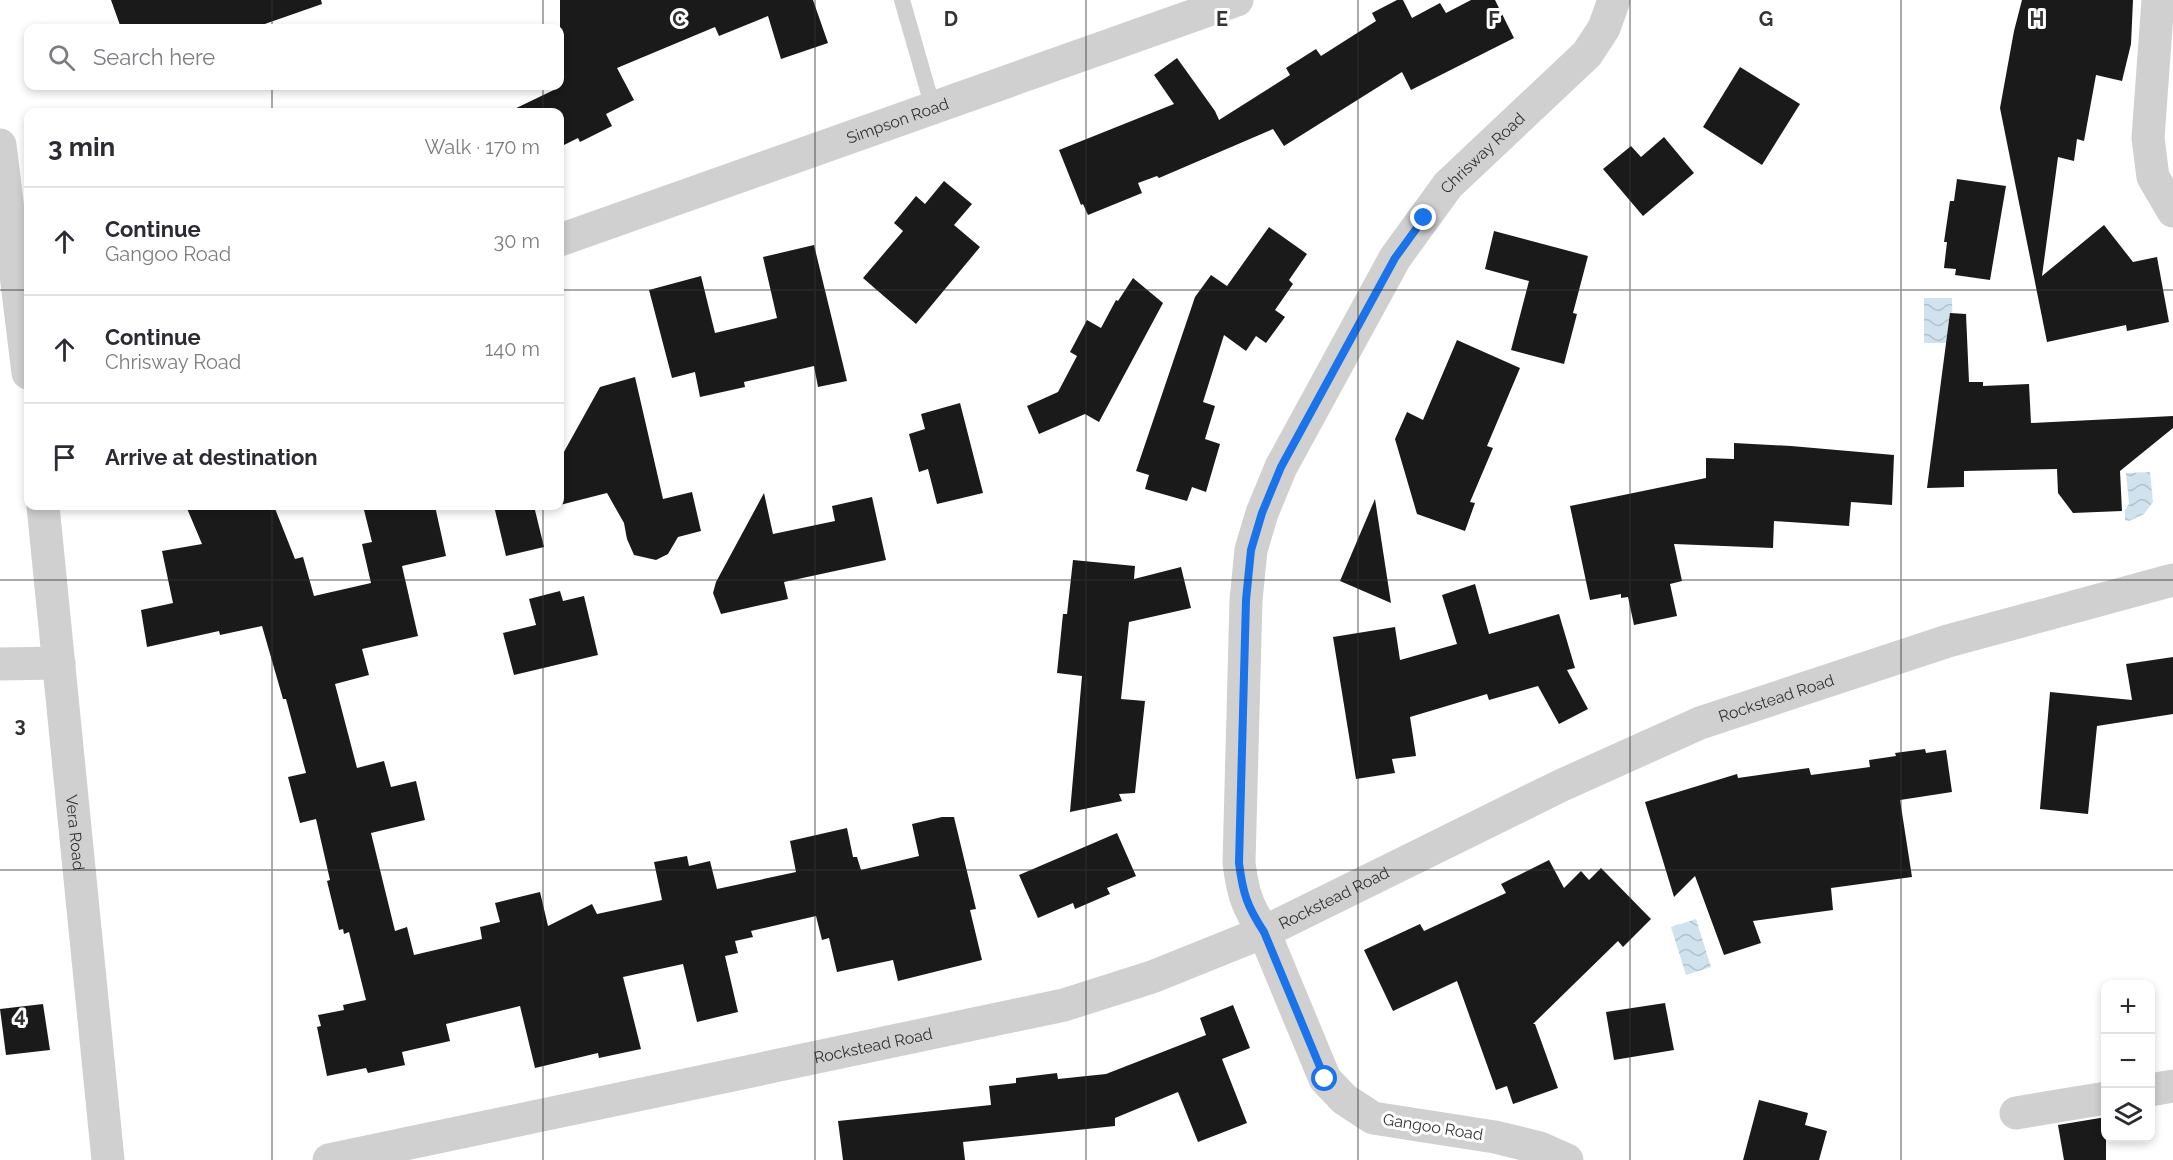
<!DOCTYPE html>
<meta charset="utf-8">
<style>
:root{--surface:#fff;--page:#f2f2f3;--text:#2b2b33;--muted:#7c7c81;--line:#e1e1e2}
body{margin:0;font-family:Raleway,sans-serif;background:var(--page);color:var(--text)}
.controls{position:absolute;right:18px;bottom:18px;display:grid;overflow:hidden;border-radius:12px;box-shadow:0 3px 9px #0003}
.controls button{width:54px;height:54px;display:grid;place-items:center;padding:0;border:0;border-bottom:2px solid var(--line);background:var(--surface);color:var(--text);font:30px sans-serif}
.stop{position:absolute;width:18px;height:18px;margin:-14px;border:4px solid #1a73e8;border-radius:50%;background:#fff}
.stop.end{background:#1a73e8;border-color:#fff;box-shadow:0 2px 6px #0008}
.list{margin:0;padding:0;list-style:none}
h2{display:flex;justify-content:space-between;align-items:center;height:78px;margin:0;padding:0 24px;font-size:26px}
h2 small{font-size:20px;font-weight:400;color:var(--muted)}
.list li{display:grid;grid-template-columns:39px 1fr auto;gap:18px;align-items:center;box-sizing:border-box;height:108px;padding:0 24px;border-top:2px solid var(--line)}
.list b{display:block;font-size:22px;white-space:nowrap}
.list p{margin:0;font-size:20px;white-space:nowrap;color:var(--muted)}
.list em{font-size:20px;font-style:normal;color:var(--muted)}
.icon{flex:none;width:33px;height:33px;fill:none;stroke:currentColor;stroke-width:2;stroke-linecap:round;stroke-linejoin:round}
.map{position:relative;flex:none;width:2173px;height:1160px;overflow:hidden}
.search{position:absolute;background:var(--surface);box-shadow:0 3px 9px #0003;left:24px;top:24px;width:540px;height:66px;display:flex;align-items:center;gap:15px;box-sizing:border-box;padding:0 21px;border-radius:12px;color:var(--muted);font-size:22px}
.panel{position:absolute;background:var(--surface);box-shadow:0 3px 9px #0003;left:24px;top:108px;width:540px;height:402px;border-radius:12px}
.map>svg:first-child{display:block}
</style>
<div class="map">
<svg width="2173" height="1160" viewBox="0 0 2173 1160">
<defs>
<pattern id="water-waves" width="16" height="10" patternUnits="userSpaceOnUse" patternTransform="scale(1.5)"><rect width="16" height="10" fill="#cfe2ee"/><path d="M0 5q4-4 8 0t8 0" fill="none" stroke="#b2c2cd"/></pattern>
</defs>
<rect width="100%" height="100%" fill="#fff"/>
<g fill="url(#water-waves)">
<path d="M 1924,298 L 1952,298 L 1953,343 L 1924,343 Z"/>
<path d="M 2150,472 L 2153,502 L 2144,514 L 2129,521 L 2125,520 L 2125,510 L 2129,504 L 2126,473 Z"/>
<path d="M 1696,919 L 1711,967 L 1686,975 L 1671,927 Z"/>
</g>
<g fill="#1a1a1a">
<path d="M 111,0 L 321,0 L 322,4 L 253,28 L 121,28 Z"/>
<path d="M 560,0 L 813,0 L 828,43 L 781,59 L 768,16 L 719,36 L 715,27 L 617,68 L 634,100 L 606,114 L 612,126 L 580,142 L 578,138 L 560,147 L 560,112 L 508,112 L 560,87 Z"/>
<path d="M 1397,0 L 1403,0 L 1412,18 L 1440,3 L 1446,13 L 1471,0 L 1495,0 L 1514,38 L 1411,90 L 1402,72 L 1284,146 L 1273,129 L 1159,178 L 1157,176 L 1138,183 L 1142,193 L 1088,215 L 1083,204 L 1081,205 L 1059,150 L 1174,104 L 1154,75 L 1177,58 L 1215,111 L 1219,120 L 1290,75 L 1286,68 L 1316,49 L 1321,56 L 1376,21 L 1372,13 Z"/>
<path d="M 2022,0 L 2133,0 L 2131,44 L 2122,81 L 2096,75 L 2084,141 L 2077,139 L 2074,161 L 2058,157 L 2042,276 L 2104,225 L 2133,262 L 2157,257 L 2169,322 L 2127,331 L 2126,325 L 2047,342 L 2000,108 L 2014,31 Z"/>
<path d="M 1740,67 L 1800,104 L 1762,165 L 1703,127 Z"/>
<path d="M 1664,137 L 1694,173 L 1643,216 L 1603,169 L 1631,146 L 1641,157 Z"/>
<path d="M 1957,179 L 2006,186 L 1990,280 L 1955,275 L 1956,269 L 1944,268 L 1947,242 L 1944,242 L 1950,201 L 1954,201 Z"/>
<path d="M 944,181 L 972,204 L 954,225 L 980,247 L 916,324 L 863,278 L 903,231 L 894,223 L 916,196 L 925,204 Z"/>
<path d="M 1269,227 L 1307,254 L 1289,280 L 1293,284 L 1275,310 L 1285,317 L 1266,343 L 1256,336 L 1246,351 L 1224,335 L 1203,402 L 1215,406 L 1205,439 L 1220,444 L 1206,492 L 1192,487 L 1187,501 L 1145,489 L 1149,475 L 1136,471 L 1195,297 L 1211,275 L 1227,286 Z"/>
<path d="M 1494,231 L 1588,256 L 1573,313 L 1577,314 L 1564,364 L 1511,350 L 1529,281 L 1485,269 Z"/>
<path d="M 814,245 L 847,381 L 818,387 L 814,366 L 744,382 L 745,387 L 700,397 L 695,372 L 672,378 L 649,290 L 701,276 L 715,333 L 777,318 L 763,257 Z"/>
<path d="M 1133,278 L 1163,303 L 1099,422 L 1085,414 L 1039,434 L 1027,406 L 1058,392 L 1077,356 L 1070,352 L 1087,320 L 1101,328 L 1116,300 L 1118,301 Z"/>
<path d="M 1950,313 L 1966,314 L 1969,382 L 1983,382 L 1983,386 L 2029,384 L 2031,423 L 2173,416 L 2173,428 L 2120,471 L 2122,511 L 2073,513 L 2058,493 L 2057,469 L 1964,471 L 1964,487 L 1927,488 Z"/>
<path d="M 1457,340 L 1520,368 L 1487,446 L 1493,448 L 1470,502 L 1475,503 L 1465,531 L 1417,514 L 1395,439 L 1407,412 L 1423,420 Z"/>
<path d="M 635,377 L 663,499 L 692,492 L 701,531 L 678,537 L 668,554 L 656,560 L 634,555 L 627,539 L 624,523 L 607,493 L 560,505 L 560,459 L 600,387 Z"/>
<path d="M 960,403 L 983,493 L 937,504 L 928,469 L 919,472 L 909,434 L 925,429 L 921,414 Z"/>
<path d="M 1734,443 L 1791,446 L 1894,455 L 1892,505 L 1851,502 L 1849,526 L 1774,521 L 1773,548 L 1674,544 L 1682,581 L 1670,584 L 1677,616 L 1634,625 L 1628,597 L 1621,598 L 1621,594 L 1590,600 L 1570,506 L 1706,478 L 1706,458 L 1734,459 Z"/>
<path d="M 764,493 L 773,534 L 835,521 L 832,506 L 872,497 L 886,560 L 784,582 L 788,599 L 721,614 L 713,593 L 716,582 Z"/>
<path d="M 1375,499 L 1391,603 L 1340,581 Z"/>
<path d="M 186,506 L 274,506 L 295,559 L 303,557 L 314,596 L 371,583 L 362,544 L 372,542 L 363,506 L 435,506 L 446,556 L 402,566 L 418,636 L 362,649 L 369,675 L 335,684 L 357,768 L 384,761 L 391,787 L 416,781 L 425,820 L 371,833 L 395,931 L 407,927 L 414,955 L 482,939 L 480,927 L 500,922 L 495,903 L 540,892 L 548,926 L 592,904 L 597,914 L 662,900 L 654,862 L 687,856 L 689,866 L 710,861 L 717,889 L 796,872 L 790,841 L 847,828 L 853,857 L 857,857 L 861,870 L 919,856 L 912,824 L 942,817 L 954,817 L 976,909 L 970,910 L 982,960 L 898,981 L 893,960 L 837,972 L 829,938 L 822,940 L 816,916 L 751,931 L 753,937 L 735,941 L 738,953 L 725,956 L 738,1012 L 697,1022 L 683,964 L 623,977 L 641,1049 L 599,1058 L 598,1053 L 535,1068 L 520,1006 L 446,1024 L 450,1041 L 402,1052 L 405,1065 L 368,1073 L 366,1068 L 327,1076 L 317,1027 L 321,1026 L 318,1015 L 344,1010 L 343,1005 L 366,1000 L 349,932 L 344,934 L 343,929 L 339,930 L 327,881 L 330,880 L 316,819 L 300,823 L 288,777 L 306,773 L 286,699 L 283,699 L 262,626 L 220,635 L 219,631 L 147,647 L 141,610 L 173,603 L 162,551 L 202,544 Z"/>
<path d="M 494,506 L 534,506 L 544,547 L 506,556 Z"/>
<path d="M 1073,560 L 1135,566 L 1134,579 L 1181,567 L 1191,608 L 1129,622 L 1121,699 L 1145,701 L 1135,793 L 1119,794 L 1122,801 L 1070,812 L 1082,676 L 1057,673 L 1063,614 L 1067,614 Z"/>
<path d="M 1475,584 L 1489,634 L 1559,614 L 1575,668 L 1567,670 L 1588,709 L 1559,724 L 1538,686 L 1489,700 L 1487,694 L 1410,717 L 1416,756 L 1392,759 L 1395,773 L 1356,779 L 1333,637 L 1395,627 L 1400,660 L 1457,644 L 1442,595 Z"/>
<path d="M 560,591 L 563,601 L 584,596 L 598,655 L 514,675 L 503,633 L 536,625 L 529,599 Z"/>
<path d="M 2173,657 L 2173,714 L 2097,726 L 2088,814 L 2040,809 L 2050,692 L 2132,700 L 2126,664 Z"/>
<path d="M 1925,749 L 1926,753 L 1946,750 L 1952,792 L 1900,800 L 1912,877 L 1831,888 L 1833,910 L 1753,921 L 1761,943 L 1724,955 L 1695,876 L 1674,897 L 1645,802 L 1737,774 L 1738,778 L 1809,768 L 1811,775 L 1870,767 L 1869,760 L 1896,756 L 1895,753 Z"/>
<path d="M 1117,833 L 1136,876 L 1107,888 L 1110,894 L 1075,909 L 1073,903 L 1038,918 L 1019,875 Z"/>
<path d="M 1549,860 L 1564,888 L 1581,871 L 1589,880 L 1601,868 L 1651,919 L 1623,947 L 1618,941 L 1533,1024 L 1535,1024 L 1558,1088 L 1513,1104 L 1507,1086 L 1496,1090 L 1457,981 L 1393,1011 L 1364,950 L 1420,924 L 1424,931 L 1506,893 L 1501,884 Z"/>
<path d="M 1665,1003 L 1674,1050 L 1614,1060 L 1606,1012 Z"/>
<path d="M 43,1004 L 50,1050 L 6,1055 L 0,1009 Z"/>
<path d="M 1233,1005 L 1250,1048 L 1222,1059 L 1247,1123 L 1198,1142 L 1178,1092 L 1115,1118 L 1115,1126 L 963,1142 L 965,1160 L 843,1160 L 838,1121 L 991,1105 L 989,1086 L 1016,1083 L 1016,1078 L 1057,1073 L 1058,1079 L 1106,1074 L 1206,1035 L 1200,1018 Z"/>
<path d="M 1759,1100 L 1808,1113 L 1805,1125 L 1827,1131 L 1819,1160 L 1743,1160 Z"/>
<path d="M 2106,1117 L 2106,1160 L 2064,1160 L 2058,1125 Z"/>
</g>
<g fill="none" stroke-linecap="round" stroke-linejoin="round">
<path stroke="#d0d0d0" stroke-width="16" d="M 902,0 L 933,108"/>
<g stroke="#d0d0d0" stroke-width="33">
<path d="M 2158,0 L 2148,138 L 2153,177 L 2173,211"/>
<path d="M 0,145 L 28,373"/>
<path id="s1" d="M 560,240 L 1237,0"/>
<path id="s2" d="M 43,506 L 108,1160"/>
<path d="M 0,664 L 59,663"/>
<path d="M 2150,1090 L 2173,1086"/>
<path d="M 2016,1113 L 2106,1098"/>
<path id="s3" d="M 329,1160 L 1064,1005 L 1152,977 L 1264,932 L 1560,786 L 1700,723 L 1948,641 L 2173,580"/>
<path id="s4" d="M 1567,1160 L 1540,1148 L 1495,1137 L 1373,1118 L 1344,1099 L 1325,1079 L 1264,932 C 1247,906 1243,894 1239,863 L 1246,600 L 1251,550 L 1262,513 L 1281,467 L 1395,258 L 1448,185 L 1587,54 L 1604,28 L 1614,0"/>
</g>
</g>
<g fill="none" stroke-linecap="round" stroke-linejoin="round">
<path stroke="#1a73e8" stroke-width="8" d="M 1325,1079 L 1264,932 C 1247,906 1243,894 1239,863 L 1246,600 L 1251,550 L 1262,513 L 1281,467 L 1395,258 L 1424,218"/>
</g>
<path fill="none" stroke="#333" stroke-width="1.5" stroke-opacity="0.55" d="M 272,0 L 272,28M 543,0 L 543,28M 815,0 L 815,1160M 1086,0 L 1086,1160M 1358,0 L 1358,1160M 1630,0 L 1630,1160M 1901,0 L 1901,1160M 272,86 L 272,112M 543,86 L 543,112M 0,290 L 28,290M 560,290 L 2173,290M 272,506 L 272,1160M 543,506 L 543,1160M 0,580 L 2173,580M 0,870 L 2173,870"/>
<g text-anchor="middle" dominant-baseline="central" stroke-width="6" stroke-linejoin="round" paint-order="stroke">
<g font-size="16" fill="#333" stroke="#fff">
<text stroke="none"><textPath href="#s1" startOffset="358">Simpson Road</textPath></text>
<text stroke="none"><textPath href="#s4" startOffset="1272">Chrisway Road</textPath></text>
<text stroke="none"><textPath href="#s3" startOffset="1528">Rockstead Road</textPath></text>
<text stroke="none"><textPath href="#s2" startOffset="328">Vera Road</textPath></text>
<text stroke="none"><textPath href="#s3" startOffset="1042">Rockstead Road</textPath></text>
<text stroke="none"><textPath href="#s3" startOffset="556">Rockstead Road</textPath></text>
<text transform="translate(1433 1127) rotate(9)">Gangoo Road</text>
</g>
</g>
<g font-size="20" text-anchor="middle" font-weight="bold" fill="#333" stroke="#fff" stroke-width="6" stroke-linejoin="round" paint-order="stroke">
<text x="679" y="26">C</text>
<text x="951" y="26">D</text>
<text x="1222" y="26">E</text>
<text x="1494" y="26">F</text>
<text x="1766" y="26">G</text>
<text x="2037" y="26">H</text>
<text x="20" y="732">3</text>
<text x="20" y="1022">4</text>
</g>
</svg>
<div class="controls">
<button>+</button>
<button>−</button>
<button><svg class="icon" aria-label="layers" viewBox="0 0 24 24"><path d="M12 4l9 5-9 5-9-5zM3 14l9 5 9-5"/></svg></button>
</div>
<div class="stop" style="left:1325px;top:1079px"></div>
<div class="stop end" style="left:1424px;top:218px"></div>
<div class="search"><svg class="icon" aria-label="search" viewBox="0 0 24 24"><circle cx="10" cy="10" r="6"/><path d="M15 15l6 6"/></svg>Search here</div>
<section class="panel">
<h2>3 min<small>Walk · 170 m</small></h2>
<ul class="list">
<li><svg class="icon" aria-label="ahead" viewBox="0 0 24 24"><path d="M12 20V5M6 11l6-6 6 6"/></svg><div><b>Continue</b><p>Gangoo Road</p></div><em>30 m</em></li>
<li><svg class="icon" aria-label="ahead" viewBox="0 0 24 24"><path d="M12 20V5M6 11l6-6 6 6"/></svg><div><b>Continue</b><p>Chrisway Road</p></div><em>140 m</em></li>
<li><svg class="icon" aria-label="arrive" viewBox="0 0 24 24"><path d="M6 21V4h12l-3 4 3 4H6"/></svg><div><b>Arrive at destination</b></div></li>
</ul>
</section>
</div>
